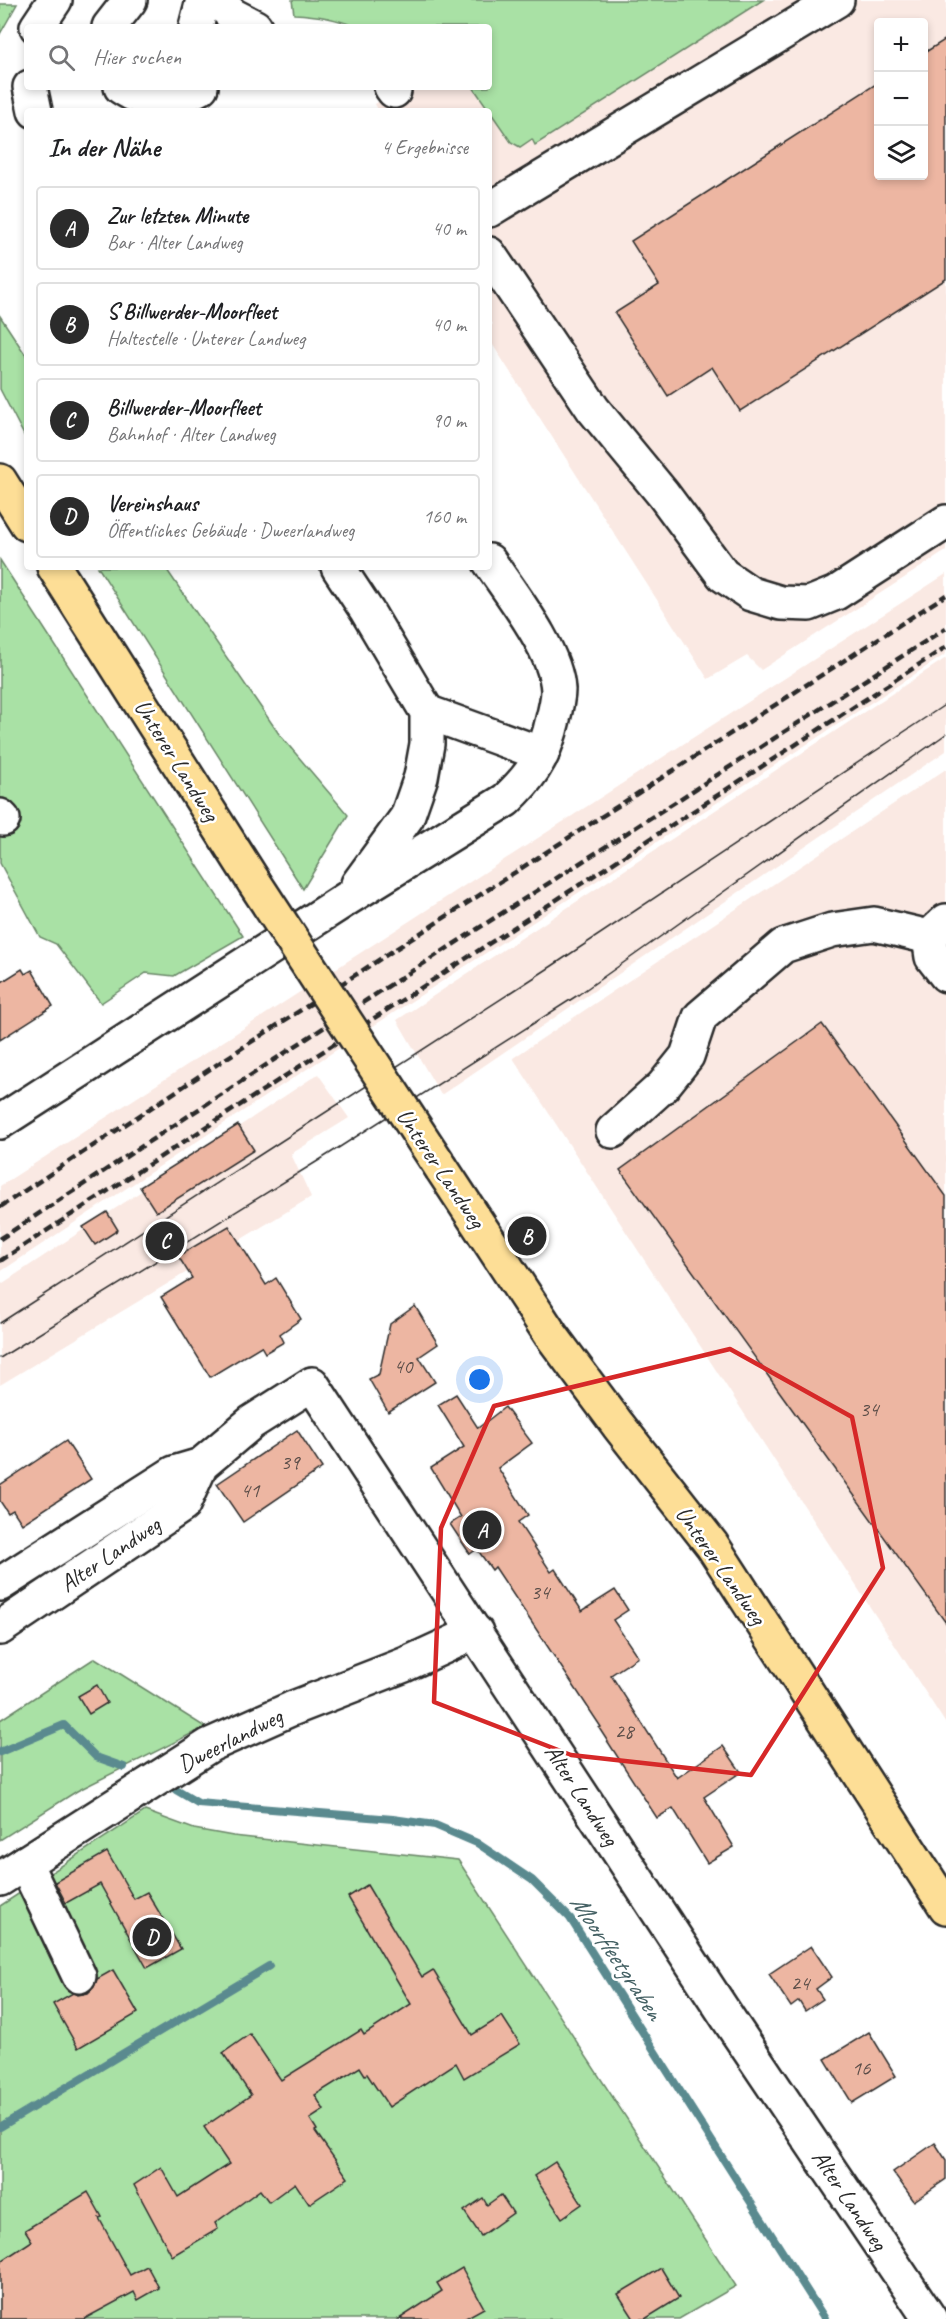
<!DOCTYPE html>
<html lang="de">
<meta charset="utf-8">
<style>
:root{--surface:#fff;--page:#f6f6f6;--text:#202124;--muted:#757577;--line:#e0e0e0;--accent:#2b2b2b}
body{margin:0;font-family:Caveat,sans-serif;background:var(--page);color:var(--text)}
.controls{position:absolute;right:18px;top:18px;display:grid;overflow:hidden;border-radius:6px;box-shadow:0 3px 9px #0003}
.controls button{width:54px;height:54px;display:grid;place-items:center;padding:0;border:0;border-bottom:2px solid var(--line);background:var(--surface);color:var(--text);font:30px sans-serif}
.you{position:absolute;left:480px;top:1380px;width:21px;height:21px;margin:-15px;border:4px solid #fff;border-radius:50%;background:#1a73e8;box-shadow:0 0 0 9px #1a73e833}
.badge{display:grid;place-items:center;width:39px;height:39px;border-radius:50%;background:var(--accent);color:#fff;font-size:20px;font-weight:700}
.pin{position:absolute;translate:-50% -50%;border:3px solid #fff;box-shadow:0 2px 6px #0006}
.list{margin:0;padding:0;list-style:none}
h2{display:flex;justify-content:space-between;align-items:center;height:78px;margin:0;padding:0 24px;font-size:26px}
h2 small{font-size:20px;font-weight:400;color:var(--muted)}
.list li{display:grid;grid-template-columns:39px 1fr auto;gap:18px;align-items:center;box-sizing:border-box;height:84px;margin:0 12px 12px;padding:0 12px;border:2px solid var(--line);border-radius:6px}
.list b{display:block;font-size:22px;white-space:nowrap}
.list p{margin:0;font-size:20px;white-space:nowrap;color:var(--muted)}
.list em{font-size:20px;font-style:normal;color:var(--muted)}
.icon{flex:none;width:33px;height:33px;fill:none;stroke:currentColor;stroke-width:2;stroke-linecap:round;stroke-linejoin:round}
.map{position:relative;flex:none;width:946px;height:2319px;overflow:hidden}
.search{position:absolute;background:var(--surface);box-shadow:0 3px 9px #0003;left:24px;top:24px;width:468px;height:66px;display:flex;align-items:center;gap:15px;box-sizing:border-box;padding:0 21px;border-radius:6px;color:var(--muted);font-size:22px}
.panel{position:absolute;background:var(--surface);box-shadow:0 3px 9px #0003;left:24px;top:108px;width:468px;height:462px;border-radius:6px}
.map>svg:first-child{display:block}
</style>
<div class="map">
<svg width="946" height="2319" viewBox="0 0 946 2319">
<rect width="100%" height="100%" fill="#fff"/>
<filter id="ink" filterUnits="userSpaceOnUse"><feTurbulence type="fractalNoise" baseFrequency=".0167" numOctaves="2"/><feDisplacementMap in="SourceGraphic" scale="12" xChannelSelector="R" yChannelSelector="G"/><feConvolveMatrix kernelMatrix="1 2 1 2 8 2 1 2 1" color-interpolation-filters="sRGB"/></filter>
<g filter="url(#ink)">
<g fill="#fae9e3" fill-rule="evenodd">
<path d="M 763,0 L 946,0 L 946,551 L 761,670 L 747,656 L 708,679 L 489,339 L 489,327 L 493,324 L 489,319 L 489,111 L 379,111 L 375,104 L 400,87 L 473,87 L 511,142 L 532,139 L 535,145 ZM 878,22 L 924,22 L 924,176 L 878,176 Z"/>
<path d="M 946,574 L 946,654 L 267,1095 L 0,1272 L 0,1186 Z"/>
<path d="M 946,658 L 946,751 L 441,1095 L 397,1020 Z"/>
<path d="M 946,769 L 946,1724 L 513,1058 Z"/>
<path d="M 318,1074 L 349,1118 L 291,1154 L 311,1197 L 0,1385 L 0,1285 Z"/>
</g>
<g fill="#a9e1a5" stroke="#6a8668" stroke-width="1.5">
<path d="M 292,0 L 763,0 L 535,145 L 532,139 L 520,147 L 511,142 L 473,87 L 489,87 L 489,27 L 356,27 C 336,18 316,15 294,14 Z"/>
<path d="M 0,4 L 17,4 L 0,34 Z"/>
<path d="M 0,316 L 27,357 L 27,441 L 0,389 Z"/>
<path d="M 0,560 L 243,936 L 174,976 L 146,973 L 101,1003 L 56,944 L 40,937 L 0,863 Z"/>
<path d="M 98,567 L 165,567 L 279,734 L 348,815 L 303,889 Z"/>
<path d="M 95,1658 L 205,1727 L 77,1791 L 0,1840 L 0,1720 Z"/>
<path d="M 145,1811 L 194,1829 L 233,1836 L 458,1860 L 736,2286 L 679,2319 L 0,2319 L 0,1906 Z"/>
</g>
<g fill="none" stroke-linecap="round" stroke-linejoin="round">
<g stroke="#5a8a8f" stroke-width="8">
<path d="M 0,1752 L 64,1725 L 96,1757 L 124,1767"/>
<path d="M 176,1790 L 198,1803 L 393,1819 L 435,1825 L 477,1843 L 532,1880 L 570,1918 L 825,2319"/>
<path d="M 0,2127 L 269,1966"/>
</g>
</g>
<g fill="#edb6a2" stroke="#2b2b2b" stroke-width="1.5">
<path d="M 946,39 L 946,279 L 740,411 L 712,367 L 668,396 L 615,313 L 659,285 L 631,241 L 879,82 L 879,176 L 924,176 L 924,53 Z"/>
<path d="M 22,969 L 25,974 L 32,970 L 53,1006 L 0,1040 L 0,983 Z"/>
<path d="M 822,1024 L 946,1196 L 946,1623 L 620,1170 Z"/>
<path d="M 238,1125 L 254,1150 L 156,1212 L 140,1187 Z"/>
<path d="M 107,1212 L 118,1230 L 95,1245 L 83,1227 Z"/>
<path d="M 229,1226 L 266,1285 L 276,1278 L 301,1319 L 280,1334 L 284,1342 L 265,1353 L 261,1346 L 210,1377 L 161,1297 L 192,1278 L 178,1256 Z"/>
<path d="M 415,1306 L 438,1344 L 419,1357 L 435,1382 L 388,1412 L 369,1379 L 379,1374 L 390,1324 Z"/>
<path d="M 456,1394 L 478,1428 L 505,1407 L 532,1443 L 498,1468 L 528,1515 L 518,1522 L 551,1572 L 555,1569 L 582,1611 L 615,1590 L 628,1610 L 613,1620 L 638,1657 L 611,1675 L 677,1778 L 723,1746 L 741,1772 L 704,1797 L 734,1847 L 707,1863 L 673,1808 L 657,1818 L 599,1728 L 601,1727 L 495,1567 L 492,1570 L 477,1549 L 470,1554 L 450,1524 L 461,1517 L 431,1468 L 464,1447 L 438,1405 Z"/>
<path d="M 297,1430 L 322,1468 L 243,1522 L 217,1484 Z"/>
<path d="M 66,1441 L 91,1479 L 22,1524 L 13,1510 L 8,1513 L 0,1501 L 0,1485 Z"/>
<path d="M 97,1685 L 107,1703 L 89,1714 L 78,1696 Z"/>
<path d="M 107,1852 L 134,1899 L 147,1892 L 181,1949 L 147,1968 L 100,1884 L 66,1903 L 55,1882 Z"/>
<path d="M 367,1885 L 422,1977 L 433,1970 L 472,2035 L 502,2016 L 520,2044 L 464,2078 L 456,2063 L 389,2107 L 367,2074 L 365,2075 L 360,2067 L 315,2095 L 324,2110 L 310,2119 L 317,2130 L 315,2131 L 348,2178 L 309,2204 L 295,2183 L 269,2202 L 260,2190 L 215,2223 L 218,2229 L 172,2256 L 134,2185 L 161,2167 L 178,2197 L 229,2164 L 204,2127 L 251,2095 L 223,2053 L 250,2034 L 281,2080 L 361,2030 L 364,2035 L 411,2004 L 348,1897 Z"/>
<path d="M 811,1946 L 832,1977 L 816,1989 L 823,1999 L 805,2011 L 799,2001 L 791,2007 L 769,1974 Z"/>
<path d="M 113,1970 L 138,2013 L 78,2048 L 53,2004 L 73,1993 L 78,1995 L 88,1993 L 94,1987 L 97,1979 Z"/>
<path d="M 869,2032 L 896,2076 L 852,2103 L 825,2059 Z"/>
<path d="M 935,2143 L 946,2160 L 946,2179 L 914,2201 L 893,2172 Z"/>
<path d="M 555,2162 L 582,2204 L 562,2218 L 534,2176 Z"/>
<path d="M 88,2192 L 102,2217 L 99,2218 L 130,2275 L 147,2266 L 159,2288 L 138,2300 L 134,2292 L 84,2319 L 0,2319 L 0,2262 L 32,2241 L 25,2230 Z"/>
<path d="M 501,2195 L 513,2213 L 481,2236 L 464,2211 L 483,2198 L 487,2205 Z"/>
<path d="M 462,2268 L 484,2308 L 464,2319 L 399,2319 L 442,2291 L 437,2283 Z"/>
<path d="M 661,2268 L 679,2298 L 645,2319 L 634,2319 L 618,2294 Z"/>
</g>
<g fill="none" stroke-linecap="round" stroke-linejoin="round">
<g stroke="#2b2b2b" stroke-width="38">
<g id="minor">
<path d="M 218,0 L 232,15 L 255,27"/>
<path d="M 37,27 L 55,0"/>
<path d="M 109,27 L 130,0"/>
<path d="M 196,27 L 203,0"/>
<path d="M 30,87 L 35,111"/>
<path d="M 121,87 C 149,106 172,103 201,87"/>
<path d="M 391,87 L 394,91"/>
<path d="M 489,210 L 837,0"/>
<path d="M 489,254 L 593,409 L 663,494 L 723,575 L 751,594 L 781,603 L 809,604 L 836,593 L 946,522"/>
<path d="M 338,567 L 367,611 L 427,712 L 427,744 L 421,777 L 407,817 L 358,884"/>
<path d="M 427,712 L 542,754"/>
<path d="M 0,816 L 3,819"/>
<path d="M 946,921 L 929,937 L 932,957 L 946,975"/>
<path d="M 0,1122 L 348,898 L 506,800 C 529,778 541,762 550,731 C 553,718 558,703 558,690 C 556,650 511,594 489,561"/>
<path d="M 613,1131 L 663,1086 L 687,1056 L 700,1017 L 783,946 L 832,930 L 874,924 L 929,937"/>
<path d="M 0,1584 L 174,1473 L 201,1465"/>
<path d="M 0,1628 L 183,1505 L 201,1465 L 252,1422 L 312,1384 L 735,2029 L 930,2319"/>
<path d="M 25,1863 L 79,1976"/>
<path d="M 0,1879 L 210,1745 L 291,1709 L 404,1665 L 476,1632"/>
</g>
</g>
<g stroke="#2b2b2b" stroke-width="38">
<g id="major">
<path d="M 0,481 L 27,524"/>
<path d="M 54,567 L 254,882"/>
<path d="M 442,1169 L 551,1335 L 618,1425 L 712,1545 L 946,1907"/>
</g>
</g>
<use href="#minor" stroke="#fff" stroke-width="33"/>
<use href="#major" stroke="#fdde96" stroke-width="33"/>
<g stroke="#2b2b2b" stroke-width="1.5">
<path d="M 0,1323 L 552,966 L 946,704"/>
<path d="M 0,1358 L 321,1159 L 578,995 L 946,734"/>
</g>
<g stroke="#2b2b2b" stroke-width="4.5" stroke-dasharray="9 4.5" stroke-linecap="butt">
<path d="M 0,1207 L 248,1044 L 946,595"/>
<path d="M 0,1239 L 306,1039 L 946,628"/>
<path d="M 0,1261 L 946,647"/>
</g>
<g stroke="#2b2b2b" stroke-width="38" stroke-linecap="butt">
<path id="major-bridge" d="M 254,882 L 442,1169"/>
</g>
<use href="#major-bridge" stroke="#fdde96" stroke-width="33"/>
</g>
</g>
<path fill="none" stroke="#d62828" stroke-width="4.5" stroke-linejoin="round" d="M 730,1349 L 852,1417 L 883,1568 L 751,1775 L 571,1755 L 434,1702 L 441,1528 L 494,1406 Z"/>
<g text-anchor="middle" dominant-baseline="central" stroke-width="5" stroke-linejoin="round" paint-order="stroke">
<g font-size="21" fill="#5c4e49">
<text x="403" y="1366">40</text>
<text x="869" y="1409">34</text>
<text x="290" y="1462">39</text>
<text x="250" y="1490">41</text>
<text x="540" y="1592">34</text>
<text x="624" y="1731">28</text>
<text x="800" y="1983">24</text>
<text x="861" y="2068">16</text>
</g>
<g font-size="24" fill="#2b2b2b" stroke="#fff">
<text transform="translate(177 760) rotate(58)">Unterer Landweg</text>
<text transform="translate(441 1168) rotate(56)">Unterer Landweg</text>
<text transform="translate(110 1554) rotate(-34)">Alter Landweg</text>
<text transform="translate(721 1565) rotate(55)">Unterer Landweg</text>
<text transform="translate(230 1740) rotate(-27)">Dweerlandweg</text>
<text transform="translate(582 1795) rotate(57)">Alter Landweg</text>
<text transform="translate(850 2200) rotate(56)">Alter Landweg</text>
</g>
<g font-size="26" font-style="italic" fill="#466265" stroke="#fff">
<text transform="translate(617 1957) rotate(56)">Moorfleetgraben</text>
</g>
</g>
</svg>
<div class="controls">
<button>+</button>
<button>−</button>
<button><svg class="icon" aria-label="layers" viewBox="0 0 24 24"><path d="M12 4l9 5-9 5-9-5zM3 14l9 5 9-5"/></svg></button>
</div>
<div class="you"></div>
<div class="pin badge" style="left:482px;top:1530px">A</div>
<div class="pin badge" style="left:527px;top:1236px">B</div>
<div class="pin badge" style="left:165px;top:1241px">C</div>
<div class="pin badge" style="left:152px;top:1937px">D</div>
<div class="search"><svg class="icon" aria-label="search" viewBox="0 0 24 24"><circle cx="10" cy="10" r="6"/><path d="M15 15l6 6"/></svg>Hier suchen</div>
<section class="panel">
<h2>In der Nähe<small>4 Ergebnisse</small></h2>
<ul class="list">
<li><span class="badge">A</span><div><b>Zur letzten Minute</b><p>Bar · Alter Landweg</p></div><em>40 m</em></li>
<li><span class="badge">B</span><div><b>S Billwerder-Moorfleet</b><p>Haltestelle · Unterer Landweg</p></div><em>40 m</em></li>
<li><span class="badge">C</span><div><b>Billwerder-Moorfleet</b><p>Bahnhof · Alter Landweg</p></div><em>90 m</em></li>
<li><span class="badge">D</span><div><b>Vereinshaus</b><p>Öffentliches Gebäude · Dweerlandweg</p></div><em>160 m</em></li>
</ul>
</section>
</div>
